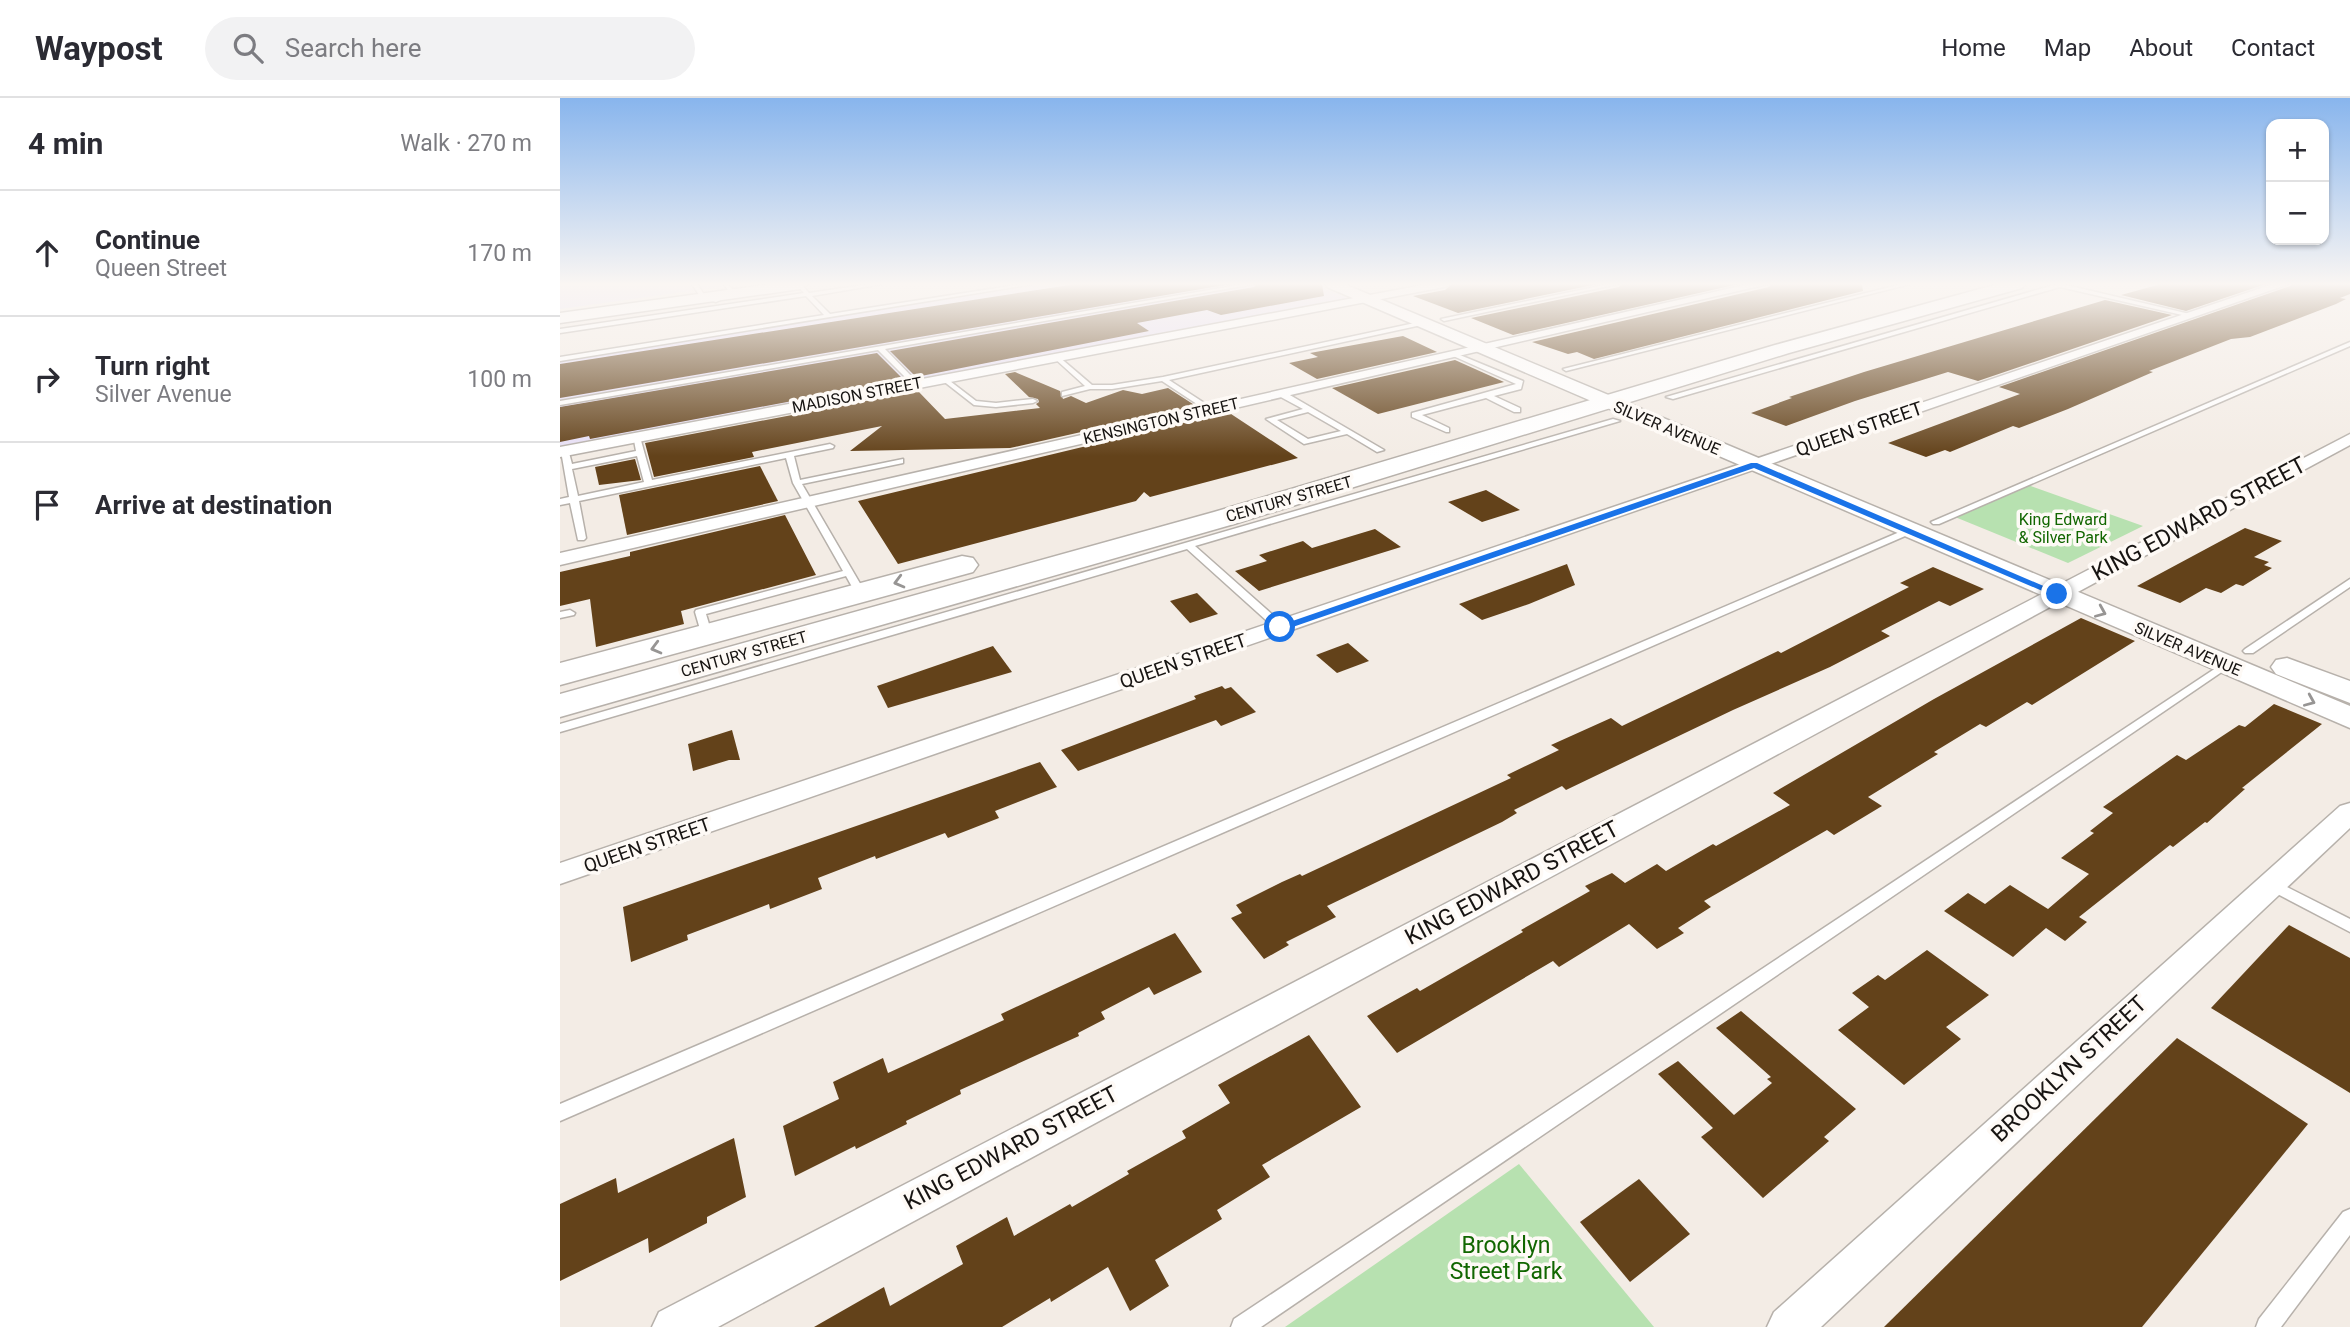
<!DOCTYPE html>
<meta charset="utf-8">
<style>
:root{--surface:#fff;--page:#f2f2f3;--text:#2b2b33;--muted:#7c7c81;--line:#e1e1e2}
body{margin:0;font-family:Roboto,sans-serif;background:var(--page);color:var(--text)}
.controls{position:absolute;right:21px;top:21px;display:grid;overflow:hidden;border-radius:14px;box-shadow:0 2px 5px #0004}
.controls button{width:63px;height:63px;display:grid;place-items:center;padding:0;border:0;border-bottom:2px solid var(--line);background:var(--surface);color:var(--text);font:35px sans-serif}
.stop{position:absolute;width:21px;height:21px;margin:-16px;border:5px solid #1a73e8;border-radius:50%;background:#fff}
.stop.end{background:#1a73e8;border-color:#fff;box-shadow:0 2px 7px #0008}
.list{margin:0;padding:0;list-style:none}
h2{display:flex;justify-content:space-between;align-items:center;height:91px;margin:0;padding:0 28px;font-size:30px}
h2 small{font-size:23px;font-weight:400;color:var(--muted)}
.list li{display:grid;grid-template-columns:46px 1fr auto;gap:21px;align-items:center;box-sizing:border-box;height:126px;padding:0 28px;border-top:2px solid var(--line)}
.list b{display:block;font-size:26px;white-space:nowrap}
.list p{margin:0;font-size:23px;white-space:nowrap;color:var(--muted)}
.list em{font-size:23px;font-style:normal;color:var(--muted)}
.icon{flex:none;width:38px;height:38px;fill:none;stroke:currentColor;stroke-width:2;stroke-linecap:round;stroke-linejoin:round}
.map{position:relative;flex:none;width:1790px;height:1229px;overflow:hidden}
header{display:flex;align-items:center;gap:42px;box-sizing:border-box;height:98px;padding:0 35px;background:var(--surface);border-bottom:2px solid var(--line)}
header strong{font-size:33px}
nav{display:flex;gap:38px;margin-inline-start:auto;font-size:24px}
.search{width:490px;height:63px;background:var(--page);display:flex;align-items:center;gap:18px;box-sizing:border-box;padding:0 24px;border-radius:38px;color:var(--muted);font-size:26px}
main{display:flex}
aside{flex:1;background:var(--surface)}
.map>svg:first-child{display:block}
</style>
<header>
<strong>Waypost</strong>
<div class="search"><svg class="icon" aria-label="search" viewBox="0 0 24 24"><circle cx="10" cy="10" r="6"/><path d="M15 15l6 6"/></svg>Search here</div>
<nav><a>Home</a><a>Map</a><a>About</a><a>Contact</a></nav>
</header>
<main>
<aside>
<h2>4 min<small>Walk · 270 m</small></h2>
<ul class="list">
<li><svg class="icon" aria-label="ahead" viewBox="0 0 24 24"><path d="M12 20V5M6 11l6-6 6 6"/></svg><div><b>Continue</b><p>Queen Street</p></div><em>170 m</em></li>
<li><svg class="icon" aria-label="right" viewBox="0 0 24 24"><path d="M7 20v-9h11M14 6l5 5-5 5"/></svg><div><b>Turn right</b><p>Silver Avenue</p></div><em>100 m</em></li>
<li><svg class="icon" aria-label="arrive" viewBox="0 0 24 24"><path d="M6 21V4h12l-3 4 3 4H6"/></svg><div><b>Arrive at destination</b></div></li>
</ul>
</aside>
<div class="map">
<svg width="1790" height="1229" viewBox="0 0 1790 1229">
<rect width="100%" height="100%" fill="#f3ece5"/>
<g fill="#e7dff5">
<path d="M 0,186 L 181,186 L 0,211 Z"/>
<path d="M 473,186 L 689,186 L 0,304 L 0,261 Z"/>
<path d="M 695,186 L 754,186 L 792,202 L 0,351 L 0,306 Z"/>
</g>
<g fill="#b7e1b0">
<path d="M 1468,387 L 1583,428 L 1508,465 L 1395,419 Z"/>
<path d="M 959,1066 L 1094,1229 L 725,1229 Z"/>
</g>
<g fill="#63421a">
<path d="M 516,186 L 671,186 L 0,300 L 0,266 Z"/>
<path d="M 697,186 L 762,186 L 764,198 L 661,217 L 647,212 L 577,225 L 589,233 L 356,279 L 330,253 L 694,189 Z"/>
<path d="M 892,186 L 1038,186 L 898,215 L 853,198 L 885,192 Z"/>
<path d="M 1061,186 L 1179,186 L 953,237 L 911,220 L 1059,189 Z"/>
<path d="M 1211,186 L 1302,186 L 1303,193 L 1034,261 L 1017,254 L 1008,256 L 972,244 L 1209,189 Z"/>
<path d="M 1601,186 L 1706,186 L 1626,213 L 1561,197 Z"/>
<path d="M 1732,186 L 1790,186 L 1790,196 L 1780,200 L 1786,201 L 1776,206 L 1690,239 L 1671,241 L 1589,273 L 1593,274 L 1508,311 L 1459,330 L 1453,328 L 1390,354 L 1385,352 L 1366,359 L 1328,345 L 1460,296 L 1439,289 L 1730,188 Z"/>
<path d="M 1545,202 L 1612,217 L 1418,283 L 1388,274 L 1295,303 L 1226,328 L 1191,315 L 1232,300 L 1229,299 L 1304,274 Z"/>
<path d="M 843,238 L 877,254 L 757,281 L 729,265 L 758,259 L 750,255 Z"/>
<path d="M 317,255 L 344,282 L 30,341 L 29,338 L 0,344 L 0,309 Z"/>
<path d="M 895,262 L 944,284 L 818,316 L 772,290 Z"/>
<path d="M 455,274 L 500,293 L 503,301 L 511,298 L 526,305 L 563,292 L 582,296 L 608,290 L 636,308 L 450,350 L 290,353 L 322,328 L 192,354 L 194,359 L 94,379 L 85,345 L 358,293 L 385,321 L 480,310 L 476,306 L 479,304 L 478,301 L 469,299 L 445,276 Z"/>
<path d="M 668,314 L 738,360 L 590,399 L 584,394 L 576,403 L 338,466 L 298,403 Z"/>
<path d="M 75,361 L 81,382 L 39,387 L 35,369 Z"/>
<path d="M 200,368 L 218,403 L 67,437 L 59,397 Z"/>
<path d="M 926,392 L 960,412 L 922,424 L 888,404 Z"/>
<path d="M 225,417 L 256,477 L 121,513 L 124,526 L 36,549 L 30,501 L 0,508 L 0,474 L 70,458 L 70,454 Z"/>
<path d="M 1685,430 L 1722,443 L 1694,459 L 1709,464 L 1704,467 L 1712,470 L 1683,488 L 1676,486 L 1661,495 L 1646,490 L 1620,505 L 1577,488 Z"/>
<path d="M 815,431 L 841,449 L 699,493 L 675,473 L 707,463 L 699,457 L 743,443 L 752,450 Z"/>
<path d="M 1007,466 L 1015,487 L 969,506 L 922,522 L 899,506 Z"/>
<path d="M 1373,469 L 1424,491 L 1390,508 L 1379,503 L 1321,533 L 1330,538 L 1270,569 L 1173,612 L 1006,692 L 1002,688 L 954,712 L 957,715 L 942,724 L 767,808 L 776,819 L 726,844 L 729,847 L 704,861 L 671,820 L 682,815 L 676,807 L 722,784 L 740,776 L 742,778 L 951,680 L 947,677 L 999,652 L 991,647 L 1051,620 L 1062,628 L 1218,553 L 1221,555 L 1349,489 L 1340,485 Z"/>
<path d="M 637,495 L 658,516 L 630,525 L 610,503 Z"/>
<path d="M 1521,520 L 1575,543 L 1472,607 L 1467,604 L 1426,629 L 1420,626 L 1374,654 L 1378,656 L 1308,699 L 1322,708 L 1274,737 L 1267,732 L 1144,803 L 1151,809 L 1118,830 L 1124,835 L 1097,851 L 1069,826 L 999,869 L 993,863 L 837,955 L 807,918 L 857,890 L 860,893 L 963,834 L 961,832 L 1030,793 L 1025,788 L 1052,775 L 1065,785 L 1097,766 L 1106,773 L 1153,746 L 1156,748 L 1230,707 L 1213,695 L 1374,601 Z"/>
<path d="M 788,545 L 809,563 L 777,575 L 756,557 Z"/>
<path d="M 433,548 L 452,574 L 328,610 L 317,588 Z"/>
<path d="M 662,588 L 665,591 L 671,589 L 696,614 L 661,628 L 656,622 L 518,673 L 501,652 L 636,601 L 634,598 Z"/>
<path d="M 1714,606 L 1762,626 L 1682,690 L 1685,691 L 1647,725 L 1645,724 L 1613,749 L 1610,747 L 1519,819 L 1527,824 L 1505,843 L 1486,830 L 1453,859 L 1384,813 L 1408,795 L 1425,806 L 1450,787 L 1488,811 L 1529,776 L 1501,760 L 1534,735 L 1530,733 L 1553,715 L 1543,709 L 1617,657 L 1626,662 L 1679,627 L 1685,629 Z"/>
<path d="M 172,632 L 180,662 L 169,662 L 133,673 L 128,646 Z"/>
<path d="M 480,664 L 497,689 L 435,713 L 439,720 L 388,740 L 385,735 L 316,761 L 315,758 L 258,780 L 262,791 L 210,811 L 209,806 L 127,837 L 128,842 L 71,864 L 63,809 Z"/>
<path d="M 1729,827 L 1790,860 L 1790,995 L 1651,910 Z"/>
<path d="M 615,835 L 642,874 L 594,897 L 589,889 L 541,914 L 545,921 L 518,935 L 519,938 L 400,992 L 401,996 L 346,1023 L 347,1026 L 296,1051 L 295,1048 L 235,1078 L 223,1028 L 279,1001 L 273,984 L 323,960 L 328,975 L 444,922 L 441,916 Z"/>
<path d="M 1367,852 L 1429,897 L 1386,929 L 1401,941 L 1344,987 L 1278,932 L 1309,909 L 1292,895 L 1318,877 L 1325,882 Z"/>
<path d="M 1181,913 L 1296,1011 L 1264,1039 L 1269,1043 L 1203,1100 L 1141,1039 L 1153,1030 L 1098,976 L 1118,963 L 1174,1017 L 1212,985 L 1207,981 L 1211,979 L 1156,930 Z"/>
<path d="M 749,937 L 801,1009 L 702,1067 L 710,1079 L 657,1112 L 662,1121 L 595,1162 L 609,1188 L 570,1213 L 548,1169 L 491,1204 L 490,1200 L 442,1229 L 254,1229 L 324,1189 L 330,1208 L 403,1166 L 396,1148 L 447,1119 L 454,1138 L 510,1106 L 512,1109 L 569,1076 L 567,1073 L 626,1040 L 622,1033 L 670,1005 L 658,987 Z"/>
<path d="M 1617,940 L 1748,1026 L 1582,1229 L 1324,1229 Z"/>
<path d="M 174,1040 L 186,1099 L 147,1119 L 147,1125 L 89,1155 L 88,1140 L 0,1183 L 0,1106 L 56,1080 L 58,1095 Z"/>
<path d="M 1079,1081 L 1130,1136 L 1070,1184 L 1020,1124 Z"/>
</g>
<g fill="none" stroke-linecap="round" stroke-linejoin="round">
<g stroke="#b7b1ab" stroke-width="3">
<g id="lane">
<path d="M 132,186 L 137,186 L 145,198 L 155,200 L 169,194 L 164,186 L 168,186 L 175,195 L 156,204 L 141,200 Z"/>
<path d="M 236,186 L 241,186 L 249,195 L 310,186 L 322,186 L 252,198 L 270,216 L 462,186 L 473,186 L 0,263 L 0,259 L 264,217 L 246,198 L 0,235 L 0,231 L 244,195 Z"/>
<path d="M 684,186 L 694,186 L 325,251 L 357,284 L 357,288 L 354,288 L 318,252 L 0,307 L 0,303 Z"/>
<path d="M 1049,186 L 1058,186 L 884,223 L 881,221 Z"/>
<path d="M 1342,186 L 1350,186 L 1006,273 L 1003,271 Z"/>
<path d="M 1497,186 L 1506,186 L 1506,187 L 1634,217 L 1631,219 L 1500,189 L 1113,301 L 1106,299 Z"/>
<path d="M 864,223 L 866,226 L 609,282 L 652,310 L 653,312 L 649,314 L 602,283 L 552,291 L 530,291 L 502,298 L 502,294 L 525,288 L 493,259 L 498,258 L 532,287 L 552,287 L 603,279 Z"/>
<path d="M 1790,244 L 1790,248 L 1379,426 L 1373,426 L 1371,424 Z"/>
<path d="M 891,255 L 895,255 L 963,283 L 961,291 L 934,298 L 960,310 L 960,314 L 954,314 L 926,300 L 862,317 L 889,330 L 889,334 L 886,334 L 852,319 L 852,315 L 956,286 L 891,257 Z"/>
<path d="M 382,280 L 386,280 L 416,303 L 436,305 L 473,301 L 477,303 L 473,305 L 436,309 L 414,307 L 382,282 Z"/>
<path d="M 717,293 L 723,293 L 824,352 L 817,354 L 787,336 L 744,346 L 706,321 L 743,311 L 717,297 ZM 748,314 L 781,333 L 748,341 L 717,322 Z"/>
<path d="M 1053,321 L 1060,323 L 635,448 L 724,527 L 725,529 L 724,531 L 716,531 L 627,451 L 0,634 L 0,626 Z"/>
<path d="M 73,337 L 80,339 L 92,382 L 270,346 L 274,348 L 273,350 L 234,358 L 240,382 L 343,361 L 343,365 L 242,386 L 305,494 L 304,496 L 296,496 L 286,478 L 146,516 L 152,536 L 150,538 L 142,538 L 135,514 L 136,512 L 283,473 L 233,385 L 226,360 L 19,403 L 26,440 L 24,442 L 18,442 L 10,405 L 0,407 L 0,401 L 9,399 L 1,353 L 8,351 L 12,366 L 76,353 ZM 77,358 L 84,384 L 18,398 L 12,371 Z"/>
<path d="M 1349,430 L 1352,431 L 1352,435 L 0,1023 L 0,1006 Z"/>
<path d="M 1790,481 L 1790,489 L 1693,555 L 1685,555 L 1683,553 L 1685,551 Z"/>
<path d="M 10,512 L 15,515 L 14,517 L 0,520 L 0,514 Z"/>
<path d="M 1665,564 L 1669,565 L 1671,567 L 1669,569 L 701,1229 L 671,1229 L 674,1221 Z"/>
<path d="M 1711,781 L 1790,821 L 1790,834 L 1706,790 L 1704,786 L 1706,782 Z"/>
<path d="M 1790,1111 L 1790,1137 L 1721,1229 L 1696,1229 L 1699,1221 L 1783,1114 Z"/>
</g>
</g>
<g stroke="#b7b1ab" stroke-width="3">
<g id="street">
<path d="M 868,186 L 890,186 L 884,189 L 0,359 L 0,349 Z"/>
<path d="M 1189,186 L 1208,186 L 0,467 L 0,455 Z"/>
<path d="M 1713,186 L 1729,186 L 0,786 L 0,765 Z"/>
<path d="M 1790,336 L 1790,347 L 158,1229 L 92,1229 L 99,1214 Z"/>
<path d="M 1790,705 L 1790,730 L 1261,1229 L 1207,1229 L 1214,1214 L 1780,708 Z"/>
</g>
</g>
<g stroke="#b7b1ab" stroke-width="3">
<g id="secondary">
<path d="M 211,186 L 248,186 L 240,191 L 0,225 L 0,215 Z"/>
<path d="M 765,186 L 784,186 L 1790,608 L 1790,630 L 767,189 Z"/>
<path d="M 1727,560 L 1790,583 L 1790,605 L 1716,576 L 1711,569 L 1716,562 Z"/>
</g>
</g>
<g stroke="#b7b1ab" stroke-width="3">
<g id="primary">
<path d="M 1438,186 L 1465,186 L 1462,190 L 1229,255 L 674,426 L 0,619 L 0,596 L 654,414 L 1215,247 Z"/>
<path d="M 402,458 L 413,460 L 418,467 L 413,474 L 0,587 L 0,565 Z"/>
</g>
</g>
<use href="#lane" fill="#fff" fill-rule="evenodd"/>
<use href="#street" fill="#fff" fill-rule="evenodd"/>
<use href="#secondary" fill="#fff" fill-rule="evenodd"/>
<use href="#primary" fill="#fff" fill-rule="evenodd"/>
</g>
<defs><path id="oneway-chevron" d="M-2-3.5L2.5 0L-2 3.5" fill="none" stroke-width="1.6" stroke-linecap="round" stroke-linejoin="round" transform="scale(1.75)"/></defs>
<g stroke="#979594">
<use href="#oneway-chevron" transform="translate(339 484) rotate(165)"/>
<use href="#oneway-chevron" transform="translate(1541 514) rotate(23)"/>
<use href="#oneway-chevron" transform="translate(96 550) rotate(165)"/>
<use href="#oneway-chevron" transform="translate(1750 603) rotate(23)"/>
</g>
<linearGradient id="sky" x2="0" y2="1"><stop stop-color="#88b5ed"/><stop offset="0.52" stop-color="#faf6f3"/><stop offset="1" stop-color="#faf6f3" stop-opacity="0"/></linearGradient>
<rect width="1790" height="358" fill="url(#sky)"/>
<path fill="#1a73e8" d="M 1191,365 L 1197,365 L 1502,496 L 1494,498 L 1194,370 L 724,532 L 715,529 Z"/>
<g text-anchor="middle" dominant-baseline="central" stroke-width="7" stroke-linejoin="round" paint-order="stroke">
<g font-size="16" fill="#171412" stroke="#fefaf6">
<text transform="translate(297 297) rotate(-11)">MADISON STREET</text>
<text transform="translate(601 323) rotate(-13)">KENSINGTON STREET</text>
<text transform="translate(1107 330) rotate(23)">SILVER AVENUE</text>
<text transform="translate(729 401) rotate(-16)">CENTURY STREET</text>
<text transform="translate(1628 551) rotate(23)">SILVER AVENUE</text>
<text transform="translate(184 556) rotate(-16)">CENTURY STREET</text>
</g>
<g font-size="16" fill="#160" stroke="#fefaf6">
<text x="1503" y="421">King Edward<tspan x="1503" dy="18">&amp; Silver Park</tspan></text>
</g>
<g font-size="19" fill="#171412" stroke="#fefaf6">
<text transform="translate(1299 331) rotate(-19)">QUEEN STREET</text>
<text transform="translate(623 563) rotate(-19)">QUEEN STREET</text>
<text transform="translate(87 747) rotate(-19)">QUEEN STREET</text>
</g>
<g font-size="23" fill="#171412" stroke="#fefaf6">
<text transform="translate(1639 421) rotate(-28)">KING EDWARD STREET</text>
<text transform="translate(952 785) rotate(-28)">KING EDWARD STREET</text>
<text transform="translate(1509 971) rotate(-43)">BROOKLYN STREET</text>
<text transform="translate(451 1050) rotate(-28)">KING EDWARD STREET</text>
</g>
<g font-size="23" fill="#160" stroke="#fefaf6">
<text x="946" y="1147">Brooklyn<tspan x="946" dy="26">Street Park</tspan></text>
</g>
</g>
</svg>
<div class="controls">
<button>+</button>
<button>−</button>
</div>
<div class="stop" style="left:720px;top:529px"></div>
<div class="stop end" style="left:1497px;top:496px"></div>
</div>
</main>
